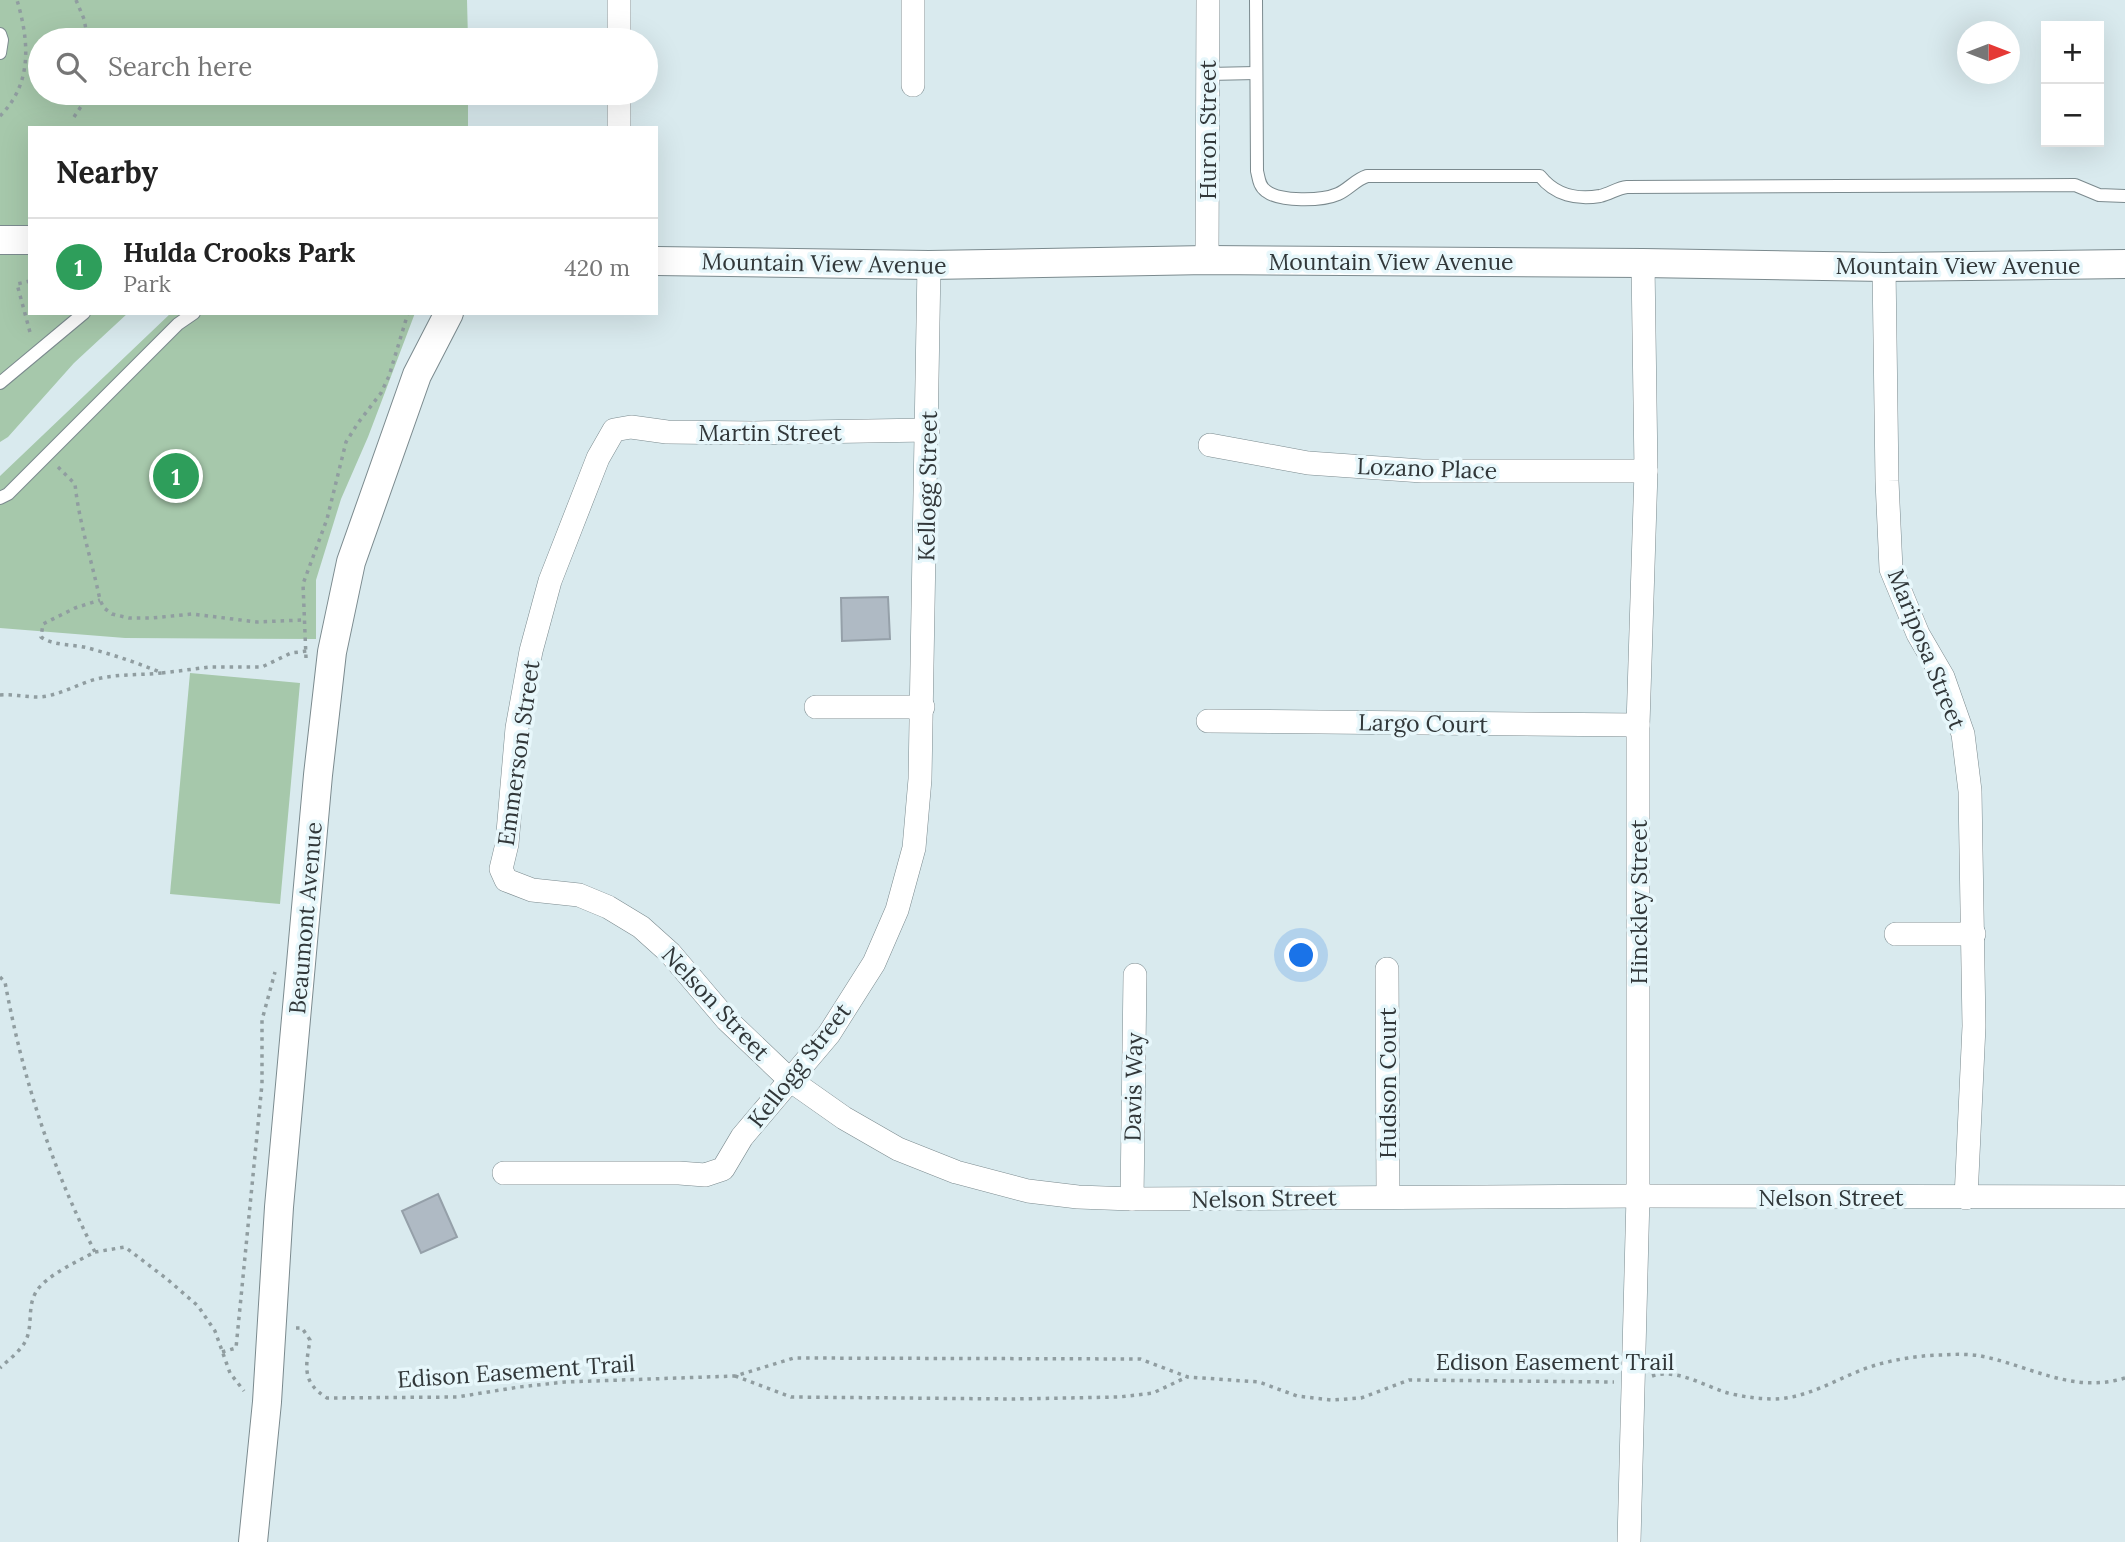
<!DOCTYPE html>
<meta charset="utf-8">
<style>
:root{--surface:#fff;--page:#f6f6f6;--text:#222;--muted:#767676;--line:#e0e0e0;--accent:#bc2c4e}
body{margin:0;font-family:Lora,serif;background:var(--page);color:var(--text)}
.controls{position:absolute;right:21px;top:21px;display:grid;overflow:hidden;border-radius:0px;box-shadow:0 7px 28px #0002}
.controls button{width:63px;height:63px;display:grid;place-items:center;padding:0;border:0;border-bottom:2px solid var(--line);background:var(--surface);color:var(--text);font:35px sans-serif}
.compass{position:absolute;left:1957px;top:21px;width:63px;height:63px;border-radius:50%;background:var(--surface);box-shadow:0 7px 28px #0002;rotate:90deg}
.you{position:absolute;left:1302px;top:956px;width:24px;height:24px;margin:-18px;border:5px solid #fff;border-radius:50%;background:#1a73e8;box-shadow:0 0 0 10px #1a73e833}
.badge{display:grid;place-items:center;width:46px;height:46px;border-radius:50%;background:var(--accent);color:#fff;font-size:23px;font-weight:700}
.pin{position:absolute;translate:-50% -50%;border:4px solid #fff;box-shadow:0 2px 7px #0006}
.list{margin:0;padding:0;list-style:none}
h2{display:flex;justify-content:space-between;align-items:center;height:91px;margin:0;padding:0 28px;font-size:30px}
h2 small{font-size:23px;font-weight:400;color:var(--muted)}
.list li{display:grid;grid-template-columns:46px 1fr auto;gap:21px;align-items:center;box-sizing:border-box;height:98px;padding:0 28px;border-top:2px solid var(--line)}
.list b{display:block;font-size:26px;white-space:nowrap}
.list p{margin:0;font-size:23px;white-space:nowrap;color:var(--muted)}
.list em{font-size:23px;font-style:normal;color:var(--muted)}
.icon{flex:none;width:38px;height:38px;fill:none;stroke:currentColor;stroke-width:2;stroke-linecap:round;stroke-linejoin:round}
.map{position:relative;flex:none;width:2125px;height:1542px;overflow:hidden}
.search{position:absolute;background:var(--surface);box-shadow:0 7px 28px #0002;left:28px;top:28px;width:630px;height:77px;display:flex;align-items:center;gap:18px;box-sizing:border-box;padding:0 24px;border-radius:38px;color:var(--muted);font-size:26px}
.panel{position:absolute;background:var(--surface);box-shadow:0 7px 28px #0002;left:28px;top:126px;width:630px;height:189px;border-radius:0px}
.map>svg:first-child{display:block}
</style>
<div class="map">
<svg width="2125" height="1542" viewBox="0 0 2125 1542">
<rect width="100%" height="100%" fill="#d9eaee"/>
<g fill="#a6c8ab">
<path d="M 0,0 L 467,0 L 468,40 L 40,40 L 40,93 L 468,93 L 468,128 L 30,128 L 30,313 L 128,313 L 74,363 L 8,437 L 0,442 Z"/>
<path d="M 171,313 L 415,313 L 368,437 L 341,499 L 316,580 L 316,639 L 125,638 L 0,628 L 0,476 Z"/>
<path d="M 190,673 L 300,683 L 280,904 L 170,894 Z"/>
</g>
<g fill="#afbac4" stroke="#95a0a9" stroke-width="2">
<path d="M 888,597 L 890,639 L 842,641 L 841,598 Z"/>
<path d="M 438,1194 L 457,1237 L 421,1253 L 402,1211 Z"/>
</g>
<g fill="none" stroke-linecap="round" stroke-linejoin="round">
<g stroke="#7b8a8e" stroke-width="14">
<g id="service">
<path d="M 1256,0 L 1257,171 C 1259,179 1259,186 1266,191 C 1280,202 1322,201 1338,194 C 1349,189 1355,180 1367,176 L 1540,176 C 1555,195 1577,200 1600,196 C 1610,194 1617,188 1627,187 L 2075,185 L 2099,195 L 2125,196"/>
<path d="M 0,34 L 2,40 L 0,53"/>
<path d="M 1208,74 L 1256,73"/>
<path d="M 0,383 L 84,313"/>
<path d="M 0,498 L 8,494 L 178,324 L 194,313"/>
</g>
</g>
<g stroke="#7b8a8e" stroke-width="24">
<g id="minor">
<path d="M 619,0 L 619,40"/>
<path d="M 913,0 L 913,85"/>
<path d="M 619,93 L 619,128"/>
<path d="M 1207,260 L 1208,0"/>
<path d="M 1884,267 L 1887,481 L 1891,569 L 1918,634 L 1943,677 L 1963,734 L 1970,791 L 1974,1026 L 1966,1198"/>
<path d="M 928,430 L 754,433 L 667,432 L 631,427 L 614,430 L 598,458 L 550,581 L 531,651 L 517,728 L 507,844 L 501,869 L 506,880 L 532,890 L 579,895 L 608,907 L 641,927 L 670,953 L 727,1020 L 790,1080 L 844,1118 L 898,1149 L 956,1172 L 1028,1191 L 1078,1197 L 1132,1199 L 1638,1196 L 2125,1197"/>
<path d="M 1210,445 L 1308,463 L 1422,471 L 1646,471"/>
<path d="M 816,707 L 923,707"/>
<path d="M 1208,721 L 1638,725"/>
<path d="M 1896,934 L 1974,934"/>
<path d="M 1387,969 L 1388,1197"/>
<path d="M 504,1173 L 679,1173 L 705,1175 L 723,1169 L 742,1137 L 829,1034 L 874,963 L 897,910 L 914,848 L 920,779 L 929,265"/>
<path d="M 1132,1199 L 1135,975"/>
<path d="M 1629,1542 L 1638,1196 L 1638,725 L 1646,471 L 1643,263"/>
</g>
</g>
<g stroke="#7b8a8e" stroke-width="30">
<g id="tertiary">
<path d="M 0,240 L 30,240"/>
<path d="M 656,261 L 929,265 L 1207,260 L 1643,263 L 1884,267 L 2125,264"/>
<path d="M 253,1542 L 267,1402 L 279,1207 L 318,775 L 332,652 L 351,562 L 417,375 L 449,313"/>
</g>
</g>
<g stroke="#909da0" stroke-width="3.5" stroke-dasharray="3.5 5" stroke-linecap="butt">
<path d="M 76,0 L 84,19 L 88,40"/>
<path d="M 0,116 C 33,83 29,41 17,0"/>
<path d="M 74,117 L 82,105 L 86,93"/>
<path d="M 30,281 L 17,284 L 31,336"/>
<path d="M 58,467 L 75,484 C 79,523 92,561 100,600 L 104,608 L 112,614 L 129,618 L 152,618 L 192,614 L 257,622 L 303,620"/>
<path d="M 306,658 L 303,584 L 327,519 L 346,442 L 358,423 L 381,393 L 389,376 L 408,313"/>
<path d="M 162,673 L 210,667 L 262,667 L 291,653 L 307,651"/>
<path d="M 0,695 C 13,694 25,697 38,697 C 61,696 80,682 101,678 C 121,674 142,675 162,673 C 138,663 114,655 88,648 C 73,644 53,646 41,637 L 43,624 L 75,608 L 100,600"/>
<path d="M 0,977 L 5,982 C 22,1075 51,1167 95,1252 C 78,1261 45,1276 36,1292 C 27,1307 33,1325 26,1340 C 21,1351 8,1360 0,1368"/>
<path d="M 95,1252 L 125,1247 L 167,1279 L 198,1306 L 215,1331 L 230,1373 L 244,1391"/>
<path d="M 296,1328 L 302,1328 L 310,1340 C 306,1366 301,1382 327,1398 L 457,1397 L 519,1387 L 565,1382 L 735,1376 L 794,1358 L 1140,1359 L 1188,1377 L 1259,1382 L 1297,1396 L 1331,1400 L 1361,1398 L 1409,1380 L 1614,1382"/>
<path d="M 222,1352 L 236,1348 L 262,1084 L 262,1020 L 275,972"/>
<path d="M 735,1376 L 791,1397 L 1013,1399 L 1119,1397 L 1153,1393 L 1187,1377"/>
<path d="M 1652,1376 C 1677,1368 1704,1386 1728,1393 C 1744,1397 1759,1399 1775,1399 C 1811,1398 1842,1375 1876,1365 C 1897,1359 1921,1355 1944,1355 C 1955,1354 1969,1354 1981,1356 C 2031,1366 2072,1394 2125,1378"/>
</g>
<use href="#service" stroke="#fff" stroke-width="12"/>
<use href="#minor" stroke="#fff" stroke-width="23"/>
<use href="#tertiary" stroke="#fff" stroke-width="28"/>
</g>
<g text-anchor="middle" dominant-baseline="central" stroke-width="7" stroke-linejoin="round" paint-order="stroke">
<g font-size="23" fill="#313739" stroke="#e7f7fb">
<text transform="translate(1207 130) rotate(-90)">Huron Street</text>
<text x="1391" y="261">Mountain View Avenue</text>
<text transform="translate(824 263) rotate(1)">Mountain View Avenue</text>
<text x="1958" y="265">Mountain View Avenue</text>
<text x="770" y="432">Martin Street</text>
<text transform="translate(1427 468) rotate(2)">Lozano Place</text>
<text transform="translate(927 486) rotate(-89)">Kellogg Street</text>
<text transform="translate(1927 649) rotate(68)">Mariposa Street</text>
<text transform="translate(1423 723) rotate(1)">Largo Court</text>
<text transform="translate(518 753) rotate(-82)">Emmerson Street</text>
<text transform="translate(1638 902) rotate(-90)">Hinckley Street</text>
<text transform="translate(305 918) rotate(-85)">Beaumont Avenue</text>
<text transform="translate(716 1003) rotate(47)">Nelson Street</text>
<text transform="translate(799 1065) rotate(-52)">Kellogg Street</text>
<text transform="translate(1387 1083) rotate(-90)">Hudson Court</text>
<text transform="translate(1133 1087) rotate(-89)">Davis Way</text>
<text x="1831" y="1197">Nelson Street</text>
<text transform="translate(1264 1198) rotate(-1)">Nelson Street</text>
<text x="1555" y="1361">Edison Easement Trail</text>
<text transform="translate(516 1371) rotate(-4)">Edison Easement Trail</text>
</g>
</g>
</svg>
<div class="controls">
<button>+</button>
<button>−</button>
</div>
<svg class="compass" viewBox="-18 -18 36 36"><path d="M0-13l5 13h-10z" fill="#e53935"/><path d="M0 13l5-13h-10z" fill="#767676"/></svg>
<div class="you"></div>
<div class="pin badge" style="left:176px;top:476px;background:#2e9e5b">1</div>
<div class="search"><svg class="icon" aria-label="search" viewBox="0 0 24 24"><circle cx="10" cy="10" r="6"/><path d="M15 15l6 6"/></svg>Search here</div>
<section class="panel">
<h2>Nearby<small></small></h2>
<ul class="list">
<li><span class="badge" style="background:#2e9e5b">1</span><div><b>Hulda Crooks Park</b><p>Park</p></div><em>420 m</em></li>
</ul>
</section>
</div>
